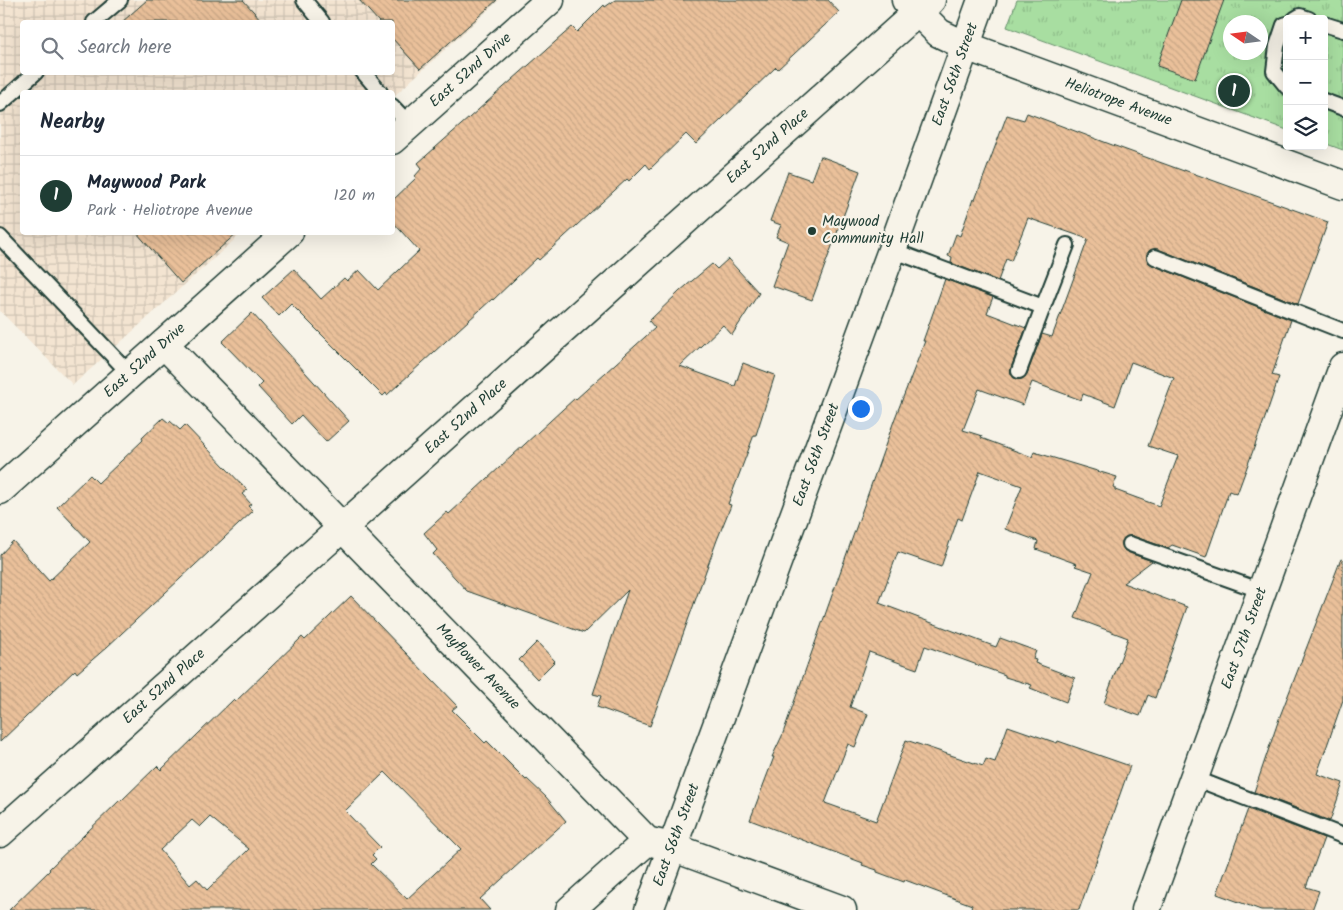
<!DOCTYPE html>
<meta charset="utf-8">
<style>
:root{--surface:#fff;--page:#f6f6f7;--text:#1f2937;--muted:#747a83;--line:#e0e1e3;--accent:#1f3d34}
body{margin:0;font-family:Kalam,sans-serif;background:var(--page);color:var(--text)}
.controls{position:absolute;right:15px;top:15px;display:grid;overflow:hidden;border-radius:5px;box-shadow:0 5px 20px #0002}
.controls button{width:45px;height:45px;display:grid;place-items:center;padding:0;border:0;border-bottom:1px solid var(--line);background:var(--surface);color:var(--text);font:25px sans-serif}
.compass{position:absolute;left:1223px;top:15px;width:45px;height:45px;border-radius:50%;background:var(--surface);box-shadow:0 5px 20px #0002;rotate:283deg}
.you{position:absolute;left:860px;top:408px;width:18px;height:18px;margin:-12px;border:4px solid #fff;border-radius:50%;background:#1a73e8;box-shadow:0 0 0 8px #1a73e833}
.badge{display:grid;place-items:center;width:32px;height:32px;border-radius:50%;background:var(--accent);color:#fff;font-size:16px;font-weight:700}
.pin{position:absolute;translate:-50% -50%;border:2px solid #fff;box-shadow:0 1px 5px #0006}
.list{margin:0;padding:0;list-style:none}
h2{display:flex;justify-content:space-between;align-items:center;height:65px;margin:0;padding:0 20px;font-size:21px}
h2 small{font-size:16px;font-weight:400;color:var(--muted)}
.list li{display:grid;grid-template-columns:32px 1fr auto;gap:15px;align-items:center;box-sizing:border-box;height:80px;padding:0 20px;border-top:1px solid var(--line)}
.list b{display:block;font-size:19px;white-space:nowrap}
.list p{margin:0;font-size:16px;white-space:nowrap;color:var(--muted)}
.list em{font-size:16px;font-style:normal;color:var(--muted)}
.icon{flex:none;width:28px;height:28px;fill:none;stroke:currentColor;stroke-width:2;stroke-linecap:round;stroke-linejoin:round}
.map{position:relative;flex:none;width:1343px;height:910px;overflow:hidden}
.search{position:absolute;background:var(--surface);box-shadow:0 5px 20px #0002;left:20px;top:20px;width:375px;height:55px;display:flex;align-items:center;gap:12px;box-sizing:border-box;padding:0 18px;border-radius:5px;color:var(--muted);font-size:19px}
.panel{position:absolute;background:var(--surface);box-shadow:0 5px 20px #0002;left:20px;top:90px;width:375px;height:145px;border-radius:5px}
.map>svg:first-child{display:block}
</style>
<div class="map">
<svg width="1343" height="910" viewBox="0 0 1343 910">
<defs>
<pattern id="industrial-grid" width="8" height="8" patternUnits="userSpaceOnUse" patternTransform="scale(1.25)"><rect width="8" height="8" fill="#f3e4d1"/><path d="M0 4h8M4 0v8" fill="none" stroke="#d0c4b4"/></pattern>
<pattern id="grass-tufts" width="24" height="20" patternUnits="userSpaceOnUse" patternTransform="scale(1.25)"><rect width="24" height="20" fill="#a8dea1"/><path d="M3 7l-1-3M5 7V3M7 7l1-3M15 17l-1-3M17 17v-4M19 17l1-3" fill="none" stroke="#90bf8b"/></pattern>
<pattern id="building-back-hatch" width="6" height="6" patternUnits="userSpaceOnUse" patternTransform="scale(1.25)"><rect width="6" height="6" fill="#eac09a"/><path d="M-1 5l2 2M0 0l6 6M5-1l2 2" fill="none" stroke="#c8a685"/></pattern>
</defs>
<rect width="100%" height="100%" fill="#f7f3e8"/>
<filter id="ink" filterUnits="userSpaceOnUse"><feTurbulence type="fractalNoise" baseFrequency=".02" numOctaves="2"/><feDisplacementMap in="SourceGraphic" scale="10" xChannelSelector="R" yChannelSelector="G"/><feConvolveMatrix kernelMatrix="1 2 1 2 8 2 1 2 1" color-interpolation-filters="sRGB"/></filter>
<g filter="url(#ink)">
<path fill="url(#industrial-grid)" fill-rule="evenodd" d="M 0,0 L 499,0 L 393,97 L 392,92 L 22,92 L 22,232 L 242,233 L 73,385 L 0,311 ZM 22,22 L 392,22 L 392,72 L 22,72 Z"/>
<path fill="url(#grass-tufts)" stroke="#648e6a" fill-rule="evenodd" d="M 1017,0 L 1343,0 L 1343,150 L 1324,143 L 1324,19 L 1287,19 L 1287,130 L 1007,27 ZM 1230,22 L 1260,22 L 1260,52 L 1230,52 Z"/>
<g fill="url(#building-back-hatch)" stroke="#1f3d34" fill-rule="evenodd">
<path d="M 147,0 L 243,0 L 263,22 L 122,22 Z"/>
<path d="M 359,0 L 497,0 L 420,69 L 392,38 L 392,22 L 379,22 Z"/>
<path d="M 615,0 L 828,0 L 839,12 L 778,69 L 776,67 L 696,144 L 686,134 L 650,169 L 646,164 L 629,181 L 627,179 L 539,260 L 537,258 L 493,300 L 492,299 L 387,395 L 386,393 L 383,396 L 291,304 L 279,316 L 262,298 L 294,269 L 321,299 L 344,278 L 347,281 L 359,270 L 378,290 L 419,251 L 392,221 L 392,201 L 416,178 L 415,176 L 422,168 L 418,163 L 572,27 L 577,32 L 604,5 L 605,7 Z"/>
<path d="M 1181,0 L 1224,0 L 1195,79 L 1157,66 Z"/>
<path d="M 1027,113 L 1115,146 L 1184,171 L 1184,170 L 1328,222 L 1298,304 L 1158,249 L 1150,250 L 1147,254 L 1148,262 L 1152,265 L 1291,320 L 1272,375 L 1279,377 L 1265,418 L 1237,494 L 1229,491 L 1206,557 L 1172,545 L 1168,548 L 1132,536 L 1128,536 L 1122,541 L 1122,546 L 1127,552 L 1152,561 L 1123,583 L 1187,607 L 1155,698 L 1148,695 L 1140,716 L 1104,703 L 1128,638 L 1075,618 L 1093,572 L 1075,566 L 1077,564 L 1036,549 L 1038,541 L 1005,529 L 1022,486 L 980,471 L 962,520 L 958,518 L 941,567 L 898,552 L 879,603 L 996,647 L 1000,638 L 1036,651 L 1033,659 L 1036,660 L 1035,663 L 1075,678 L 1066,702 L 1030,688 L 1032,685 L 1005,677 L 1005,675 L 925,646 L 917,669 L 869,652 L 850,707 L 868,714 L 855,747 L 848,744 L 825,803 L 876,821 L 906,740 L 983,766 L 986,759 L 995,762 L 1008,726 L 1057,743 L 1058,741 L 1130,766 L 1079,910 L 970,910 L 972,905 L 905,880 L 904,882 L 877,872 L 877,870 L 862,865 L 863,863 L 750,820 L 774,757 L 772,757 L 782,736 L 895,418 L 925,341 L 923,341 L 945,279 L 993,297 L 987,313 L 1026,328 L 1011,368 L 1011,373 L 1016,379 L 1021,379 L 1027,374 L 1042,334 L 1052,337 L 1088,239 L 1028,218 L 1011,261 L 1006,259 L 998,281 L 951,263 L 952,257 L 948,256 L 956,234 L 960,236 L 973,199 L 975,200 L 1007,115 L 1024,120 ZM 1131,362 L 1174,378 L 1148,446 L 1178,456 L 1159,506 L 1115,490 L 1115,488 L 1113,487 L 1117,477 L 1034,452 L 1032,457 L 981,438 L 982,436 L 963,430 L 979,389 L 1023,405 L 1032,382 L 1081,400 L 1083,394 L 1115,406 Z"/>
<path d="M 820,156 L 860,171 L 812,300 L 772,286 L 788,242 L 776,237 L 781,225 L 770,221 L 788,172 L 811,180 Z"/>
<path d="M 136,232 L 238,232 L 181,283 Z"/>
<path d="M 728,259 L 759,293 L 732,335 L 723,325 L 680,366 L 735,386 L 743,363 L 775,375 L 756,435 L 754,435 L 728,504 L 731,505 L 730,508 L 717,540 L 650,726 L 597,707 L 601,696 L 593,694 L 628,590 L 584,633 L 467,591 L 433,554 L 437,550 L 424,533 L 447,512 L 449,514 L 575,398 L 576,399 L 655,328 L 649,321 L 680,291 L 712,264 L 717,269 Z"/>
<path d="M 252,313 L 349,421 L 326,442 L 301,415 L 292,424 L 258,387 L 262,383 L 222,342 Z"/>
<path d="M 163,418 L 169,423 L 170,421 L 180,430 L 185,425 L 247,490 L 242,494 L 251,504 L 248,506 L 253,511 L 107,647 L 77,673 L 75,670 L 0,742 L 0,555 L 13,541 L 49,581 L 90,542 L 57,507 L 90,475 L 98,483 L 143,440 L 142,438 Z"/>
<path d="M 1341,559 L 1343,560 L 1343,700 L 1317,774 L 1343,783 L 1330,821 L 1254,792 L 1280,716 Z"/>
<path d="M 351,596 L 457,706 L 452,710 L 485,743 L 487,741 L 526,780 L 527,779 L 546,797 L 566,821 L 480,899 L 490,910 L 9,910 L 50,870 L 49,869 L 120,800 L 121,801 L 157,766 L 161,770 L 233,700 L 235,702 L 302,637 L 305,640 ZM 385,772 L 461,849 L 407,899 L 371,864 L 376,859 L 372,855 L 380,847 L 345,811 ZM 210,817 L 249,849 L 207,890 L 197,879 L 190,885 L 160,850 L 192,820 L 200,827 Z"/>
<path d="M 537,642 L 555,661 L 537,679 L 519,660 Z"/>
<path d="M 1248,809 L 1324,838 L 1306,887 L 1319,891 L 1312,910 L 1261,910 L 1217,894 Z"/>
</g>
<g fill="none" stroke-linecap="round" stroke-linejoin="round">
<g stroke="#1f3d34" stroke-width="18">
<g id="lane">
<path d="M 304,0 L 322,22"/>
<path d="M 1295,19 L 1300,16 L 1309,19"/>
<path d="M 94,22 L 120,0"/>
<path d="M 1287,24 L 1284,25 L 1277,46 L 1274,71 L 1287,87"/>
<path d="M 1324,24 L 1343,30"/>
<path d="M 363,72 L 380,92"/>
<path d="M 1324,101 L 1343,108"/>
<path d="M 0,104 L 36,72"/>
<path d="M 392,106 L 410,125"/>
<path d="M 0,237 L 130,374"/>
<path d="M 892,250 L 1043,307 L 1067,245"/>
<path d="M 1155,257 L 1343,331"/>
<path d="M 1019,371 L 1043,307"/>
<path d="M 1130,544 L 1262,591"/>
<path d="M 1194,778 L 1343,836"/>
</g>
</g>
<g stroke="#1f3d34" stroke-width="31">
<g id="street">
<path id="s1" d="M 906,0 L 939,33 L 966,46 L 1343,185"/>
<path id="s2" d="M 392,140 L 550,0"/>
<path id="s3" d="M 164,344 L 647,841 L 672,847 L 842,910"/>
<path id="s4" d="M 0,490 L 289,232"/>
<path id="s5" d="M 0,833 L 342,528 L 931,0"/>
<path d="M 570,910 L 647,841"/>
<path id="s6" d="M 649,910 L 892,250 L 982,0"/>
<path id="s7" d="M 1146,910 L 1343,367"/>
</g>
</g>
<use href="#lane" stroke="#f7f3e8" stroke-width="14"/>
<use href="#street" stroke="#f7f3e8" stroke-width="28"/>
</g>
</g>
<circle fill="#1f3d34" stroke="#f7f3e8" stroke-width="2" cx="812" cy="231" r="5"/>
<g text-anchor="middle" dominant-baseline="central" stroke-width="4.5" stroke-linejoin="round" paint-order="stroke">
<g font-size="15" fill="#1f3d34" stroke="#f7f3e8">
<text stroke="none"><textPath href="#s2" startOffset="105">East 52nd Drive</textPath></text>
<text stroke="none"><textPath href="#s6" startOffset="890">East 56th Street</textPath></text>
<text stroke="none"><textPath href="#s1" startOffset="239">Heliotrope Avenue</textPath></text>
<text stroke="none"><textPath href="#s5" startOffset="1030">East 52nd Place</textPath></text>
<text stroke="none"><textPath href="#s4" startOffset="194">East 52nd Drive</textPath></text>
<text stroke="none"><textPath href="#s5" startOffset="625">East 52nd Place</textPath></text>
<text stroke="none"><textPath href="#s6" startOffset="485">East 56th Street</textPath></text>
<text stroke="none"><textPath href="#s7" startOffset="289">East 57th Street</textPath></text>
<text stroke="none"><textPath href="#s3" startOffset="450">Mayflower Avenue</textPath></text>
<text stroke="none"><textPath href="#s5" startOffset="220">East 52nd Place</textPath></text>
<text stroke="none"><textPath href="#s6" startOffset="80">East 56th Street</textPath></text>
</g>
<g font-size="15" fill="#1f3d34" stroke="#f7f3e8" text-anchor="start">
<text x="822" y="222">Maywood<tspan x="822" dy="17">Community Hall</tspan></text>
</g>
</g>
</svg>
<div class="controls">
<button>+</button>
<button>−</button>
<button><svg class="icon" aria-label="layers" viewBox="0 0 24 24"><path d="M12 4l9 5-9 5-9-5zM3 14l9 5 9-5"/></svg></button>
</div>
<svg class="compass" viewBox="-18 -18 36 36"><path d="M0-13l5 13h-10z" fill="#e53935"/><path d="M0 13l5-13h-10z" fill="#747a83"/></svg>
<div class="you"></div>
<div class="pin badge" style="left:1234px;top:91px">1</div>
<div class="search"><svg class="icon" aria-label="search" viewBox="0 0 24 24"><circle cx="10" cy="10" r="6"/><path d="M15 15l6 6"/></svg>Search here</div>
<section class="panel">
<h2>Nearby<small></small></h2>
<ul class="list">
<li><span class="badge">1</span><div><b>Maywood Park</b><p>Park · Heliotrope Avenue</p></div><em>120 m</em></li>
</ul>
</section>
</div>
